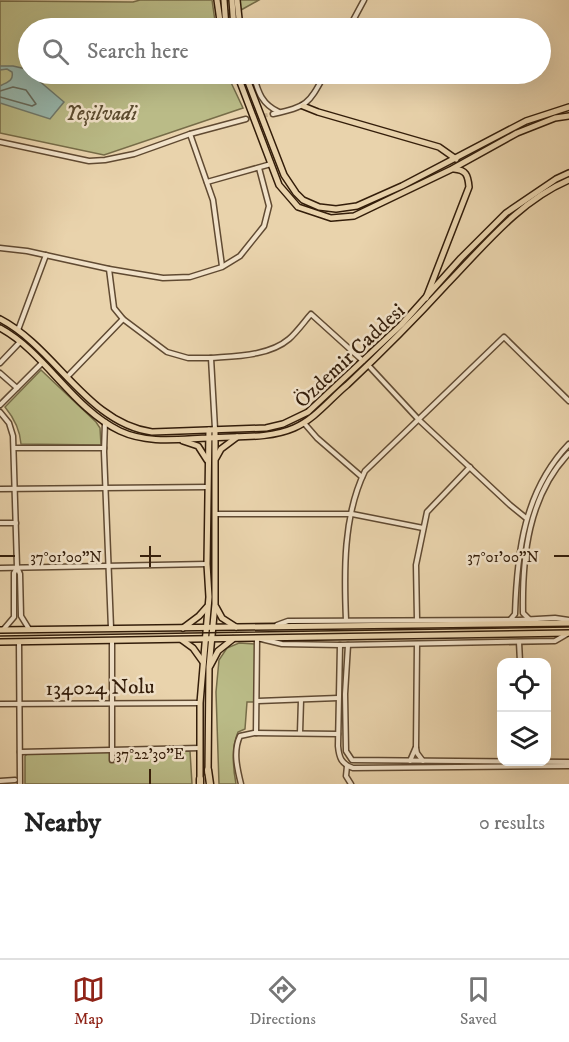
<!DOCTYPE html>
<meta charset="utf-8">
<style>
:root{--surface:#fff;--page:#f6f6f6;--text:#222;--muted:#767676;--line:#e0e0e0;--accent:#8f2418}
body{margin:0;font-family:"IM FELL DW Pica",serif;background:var(--page);color:var(--text)}
.controls{position:absolute;right:18px;bottom:18px;display:grid;overflow:hidden;border-radius:12px;box-shadow:0 6px 24px #0002}
.controls button{width:54px;height:54px;display:grid;place-items:center;padding:0;border:0;border-bottom:2px solid var(--line);background:var(--surface);color:var(--text);font:30px sans-serif}
.list{margin:0;padding:0;list-style:none}
h2{display:flex;justify-content:space-between;align-items:center;height:78px;margin:0;padding:0 24px;font-size:26px}
h2 small{font-size:20px;font-weight:400;color:var(--muted)}
.icon{flex:none;width:33px;height:33px;fill:none;stroke:currentColor;stroke-width:2;stroke-linecap:round;stroke-linejoin:round}
.map{position:relative;flex:none;width:569px;height:784px;overflow:hidden}
.search{position:absolute;background:var(--surface);box-shadow:0 6px 24px #0002;left:18px;right:18px;top:18px;height:66px;display:flex;align-items:center;gap:15px;box-sizing:border-box;padding:0 21px;border-radius:33px;color:var(--muted);font-size:22px}
.sheet{height:174px;background:var(--surface)}
nav{display:flex;justify-content:space-around;align-items:center;box-sizing:border-box;height:84px;border-top:2px solid var(--line);background:var(--surface);font-size:16px;color:var(--muted)}
nav a{display:grid;justify-items:center;gap:3px}
nav .on{color:var(--accent)}
.map>svg:first-child{display:block}
</style>
<div class="map">
<svg width="569" height="784" viewBox="0 0 569 784">
<rect width="100%" height="100%" fill="#e9d3ac"/>
<filter id="stains"><feTurbulence type="fractalNoise" baseFrequency=".00333" numOctaves="4"/><feColorMatrix values="0 0 0 0 .2 0 0 0 0 .09 0 0 0 0 .02 0 0 0 .5 -.17"/></filter>
<radialGradient id="worn" r=".72"><stop offset=".6" stop-color="#630" stop-opacity="0"/><stop offset="1" stop-color="#630" stop-opacity=".3"/></radialGradient>
<g fill="#babb87" stroke="#766c48" stroke-width="1.5">
<path d="M 140,0 L 212,0 L 215,21 L 239,2 L 239,0 L 259,0 L 241,10 L 218,28 L 28,28 L 28,74 L 227,74 L 243,108 L 104,155 L 0,133 L 0,1 L 133,2 Z"/>
<path d="M 41,370 L 96,422 L 100,428 L 101,445 L 21,444 C 20,429 14,418 5,407 Z"/>
<path d="M 239,643 L 255,644 L 255,702 L 247,702 L 245,729 L 238,732 C 231,748 233,768 236,784 L 219,784 L 216,692 L 219,660 L 227,648 Z"/>
<path d="M 190,751 L 192,784 L 25,784 L 25,756 L 28,753 Z"/>
</g>
<path fill="#97b7ad" stroke="#6f796c" stroke-width="1.5" d="M 0,66 L 13,66 L 26,69 L 28,74 L 31,74 L 64,102 L 50,119 L 0,103 L 0,86 C 7,82 14,81 12,72 L 7,69 L 0,70 Z"/>
<g fill="none" stroke-linecap="round" stroke-linejoin="round">
<path stroke="#656a5c" stroke-width="1.5" d="M 0,91 L 13,87 L 26,90 L 36,104 L 32,106 L 0,97"/>
<path stroke="#c5af8c" stroke-width="4" stroke-dasharray="4 2" stroke-linecap="butt" d="M 246,119 L 273,114"/>
<g stroke="#604a32" stroke-width="7">
<g id="minor">
<path d="M 349,28 L 364,0"/>
<path d="M 253,74 C 258,91 261,104 279,112"/>
<path d="M 273,114 C 308,106 308,105 325,74"/>
<path d="M 190,134 L 213,200 L 222,266"/>
<path d="M 0,142 L 89,161 L 105,160 L 134,154 L 190,134 L 246,119"/>
<path d="M 207,182 L 271,164"/>
<path d="M 0,248 L 27,251 L 109,269 L 163,278 L 190,277 L 222,267 L 240,256 L 264,226 L 269,206 L 259,168"/>
<path d="M 109,269 L 114,308 L 123,319 L 167,352 L 188,358 L 211,358 L 215,429"/>
<path d="M 18,330 L 46,255"/>
<path d="M 211,358 C 236,356 269,356 289,339 C 297,332 304,322 311,314 L 363,361"/>
<path d="M 0,363 L 20,342"/>
<path d="M 368,365 L 419,420 L 510,505 L 526,518"/>
<path d="M 0,373 L 17,388"/>
<path d="M 68,376 L 123,319"/>
<path d="M 0,405 L 42,363"/>
<path d="M 0,412 L 9,423 L 13,436 L 17,567 L 20,574 L 21,616 L 29,629"/>
<path d="M 105,422 L 104,452 L 111,628"/>
<path d="M 304,423 L 317,438 L 362,477"/>
<path d="M 14,448 L 104,448"/>
<path d="M 0,489 L 208,487"/>
<path d="M 215,514 L 352,514 L 423,528"/>
<path d="M 0,523 L 16,523"/>
<path d="M 0,568 L 207,564"/>
<path d="M 417,619 L 416,565 L 427,512 L 470,467"/>
<path d="M 529,619 L 523,613 C 522,557 528,496 569,453"/>
<path d="M 346,620 C 344,572 343,516 365,471 L 504,337 L 569,401"/>
<path d="M 510,620 L 515,614 C 517,552 524,491 569,444"/>
<path d="M 277,625 L 288,621 L 519,620 L 555,618 L 569,620"/>
<path d="M 3,630 L 14,617 L 14,573 L 17,568"/>
<path d="M 112,641 L 112,760"/>
<path d="M 19,642 L 20,784"/>
<path d="M 519,642 L 520,662"/>
<path d="M 340,645 L 338,746 C 339,757 341,764 353,768 L 569,766"/>
<path d="M 348,645 L 345,694 L 346,751 L 352,760 L 569,762"/>
<path d="M 258,701 L 338,698"/>
<path d="M 0,704 L 200,703"/>
<path d="M 256,733 L 257,638 L 282,644 L 340,645 L 555,641 L 567,634"/>
<path d="M 300,733 L 301,700"/>
<path d="M 416,748 L 417,753 L 423,761"/>
<path d="M 20,752 L 200,748"/>
<path d="M 410,761 L 416,747 L 417,644"/>
<path d="M 347,766 L 346,776 L 351,784"/>
<path d="M 0,781 L 15,780"/>
<path d="M 241,784 C 237,768 233,751 240,736 L 254,733 L 338,734"/>
</g>
</g>
<g stroke="#331d0a" stroke-width="8">
<g id="major">
<path d="M 217,0 L 221,28"/>
<path d="M 224,0 L 226,28"/>
<path d="M 232,0 L 234,28"/>
<path d="M 237,0 L 240,28"/>
<path d="M 237,74 L 279,185 L 298,207 L 331,218 L 354,216 L 452,169 L 517,133 L 555,118 L 569,116"/>
<path d="M 245,74 L 284,175 L 296,193 L 303,200 L 319,207 L 336,209 L 357,206 L 402,186 L 526,121 L 569,107"/>
<path d="M 303,106 L 318,112 L 439,147 L 456,159"/>
<path d="M 426,298 L 469,187 C 468,175 466,170 454,169"/>
<path d="M 0,319 C 56,348 87,423 152,432 L 266,428 L 283,424 L 308,412 L 401,325 L 461,258 L 506,213 L 556,179 L 569,173"/>
<path d="M 0,328 C 46,353 72,408 120,431 C 148,444 179,439 209,438 C 236,436 269,439 294,428 C 315,419 330,399 347,385 C 381,353 414,320 446,285 C 483,247 519,201 569,180"/>
<path d="M 183,441 L 198,446 L 207,460"/>
<path d="M 216,458 L 221,449 L 237,437"/>
<path d="M 216,607 L 222,618 L 236,627"/>
<path d="M 183,628 L 199,616 L 207,607"/>
<path d="M 0,630 L 569,623"/>
<path d="M 182,640 L 193,648 L 203,662"/>
<path d="M 0,642 L 569,633"/>
<path d="M 210,666 L 218,651 L 233,639"/>
<path d="M 208,773 L 209,667 L 215,604 L 215,429"/>
<path d="M 200,782 L 200,703 L 209,597 L 207,564 L 209,430"/>
</g>
</g>
<g stroke="#331d0a" stroke-width="9">
<g id="highway">
<path d="M 208,770 L 210,784"/>
<path d="M 200,784 L 200,779"/>
</g>
</g>
<use href="#minor" stroke="#f1e2c9" stroke-width="4"/>
<use href="#major" stroke="#e9d3ac" stroke-width="5"/>
<use href="#highway" stroke="#e9d3ac" stroke-width="6"/>
<path stroke="#331d0a" stroke-width="1.5" d="M 0,636 L 569,627"/>
</g>
<path fill="none" stroke="#331d0a" stroke-width="2" d="M 150,546 L 150,567M 0,556 L 15,556M 140,556 L 161,556M 554,556 L 569,556M 150,769 L 150,784"/>
<g text-anchor="middle" dominant-baseline="central" stroke-width="5" stroke-linejoin="round" paint-order="stroke">
<g font-size="21" font-style="italic" fill="#5c4c30" stroke="#f1e2c9">
<text x="101" y="114">Yeşilvadi</text>
</g>
<g font-size="21" fill="#331d0a" stroke="#f1e2c9">
<text transform="translate(350 356) rotate(-43)">Özdemir Caddesi</text>
<text transform="translate(100 688) rotate(-1)">134024 Nolu</text>
</g>
</g>
<g font-size="15" text-anchor="middle" fill="#331d0a" stroke="#f1e2c9" stroke-width="5" stroke-linejoin="round" paint-order="stroke">
<text x="66" y="562">37°01'00"N</text>
<text x="503" y="562">37°01'00"N</text>
<text x="150" y="759">37°22'30"E</text>
</g>
<rect width="100%" height="100%" filter="url(#stains)"/>
<rect width="100%" height="100%" fill="url(#worn)"/>
</svg>
<div class="controls">
<button><svg class="icon" aria-label="locate" viewBox="0 0 24 24"><circle cx="12" cy="12" r="6"/><path d="M12 2v4M12 18v4M2 12h4M18 12h4"/></svg></button>
<button><svg class="icon" aria-label="layers" viewBox="0 0 24 24"><path d="M12 4l9 5-9 5-9-5zM3 14l9 5 9-5"/></svg></button>
</div>
<div class="search"><svg class="icon" aria-label="search" viewBox="0 0 24 24"><circle cx="10" cy="10" r="6"/><path d="M15 15l6 6"/></svg>Search here</div>
</div>
<section class="sheet">
<h2>Nearby<small>0 results</small></h2>
<ul class="list">
</ul>
</section>
<nav>
<a class="on"><svg class="icon" aria-label="map" viewBox="0 0 24 24"><path d="M3 6l6-2 6 2 6-2v14l-6 2-6-2-6 2zM9 4v14M15 6v14"/></svg>Map</a>
<a><svg class="icon" aria-label="directions" viewBox="0 0 24 24"><path d="M12 3l9 9-9 9-9-9zM9 14v-3h6M13 9l2 2-2 2"/></svg>Directions</a>
<a><svg class="icon" aria-label="saved" viewBox="0 0 24 24"><path d="M7 4h10v16l-5-4-5 4z"/></svg>Saved</a>
</nav>
